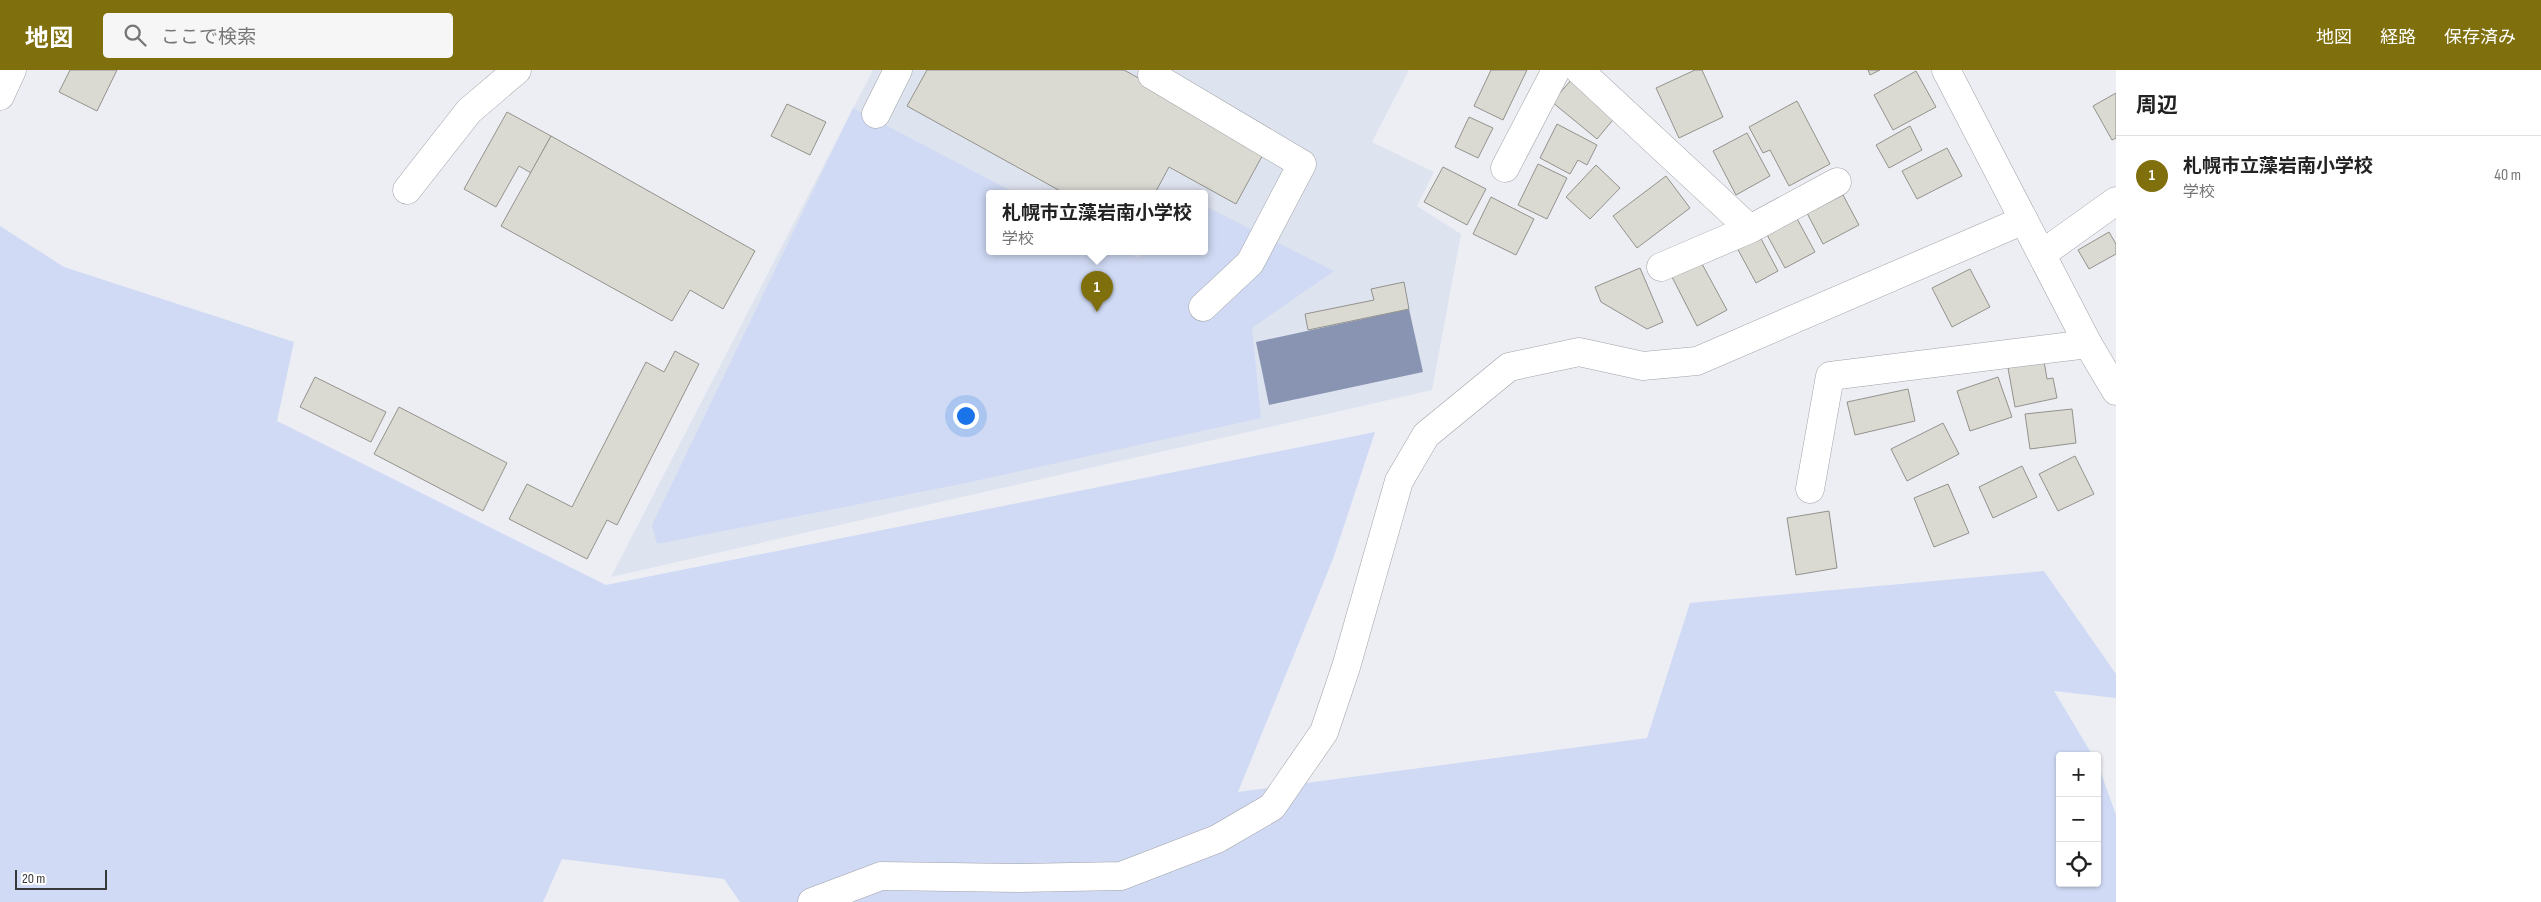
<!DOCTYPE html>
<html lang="ja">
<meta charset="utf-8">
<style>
:root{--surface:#fff;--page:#f6f6f6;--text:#222;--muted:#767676;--line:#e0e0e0;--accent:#7f6f0d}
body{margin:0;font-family:"Sofia Sans Condensed","Noto Sans JP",sans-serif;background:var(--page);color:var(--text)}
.controls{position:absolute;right:15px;bottom:15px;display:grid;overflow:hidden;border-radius:5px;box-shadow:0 1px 4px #0004}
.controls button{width:45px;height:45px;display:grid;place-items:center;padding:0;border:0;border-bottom:1px solid var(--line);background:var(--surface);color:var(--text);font:25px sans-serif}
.scale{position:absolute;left:15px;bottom:12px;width:92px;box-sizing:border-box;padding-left:5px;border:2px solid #37383a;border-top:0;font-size:14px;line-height:18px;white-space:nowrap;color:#37383a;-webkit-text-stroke:4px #fff;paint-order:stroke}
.you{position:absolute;left:965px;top:345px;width:18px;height:18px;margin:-12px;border:4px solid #fff;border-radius:50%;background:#1a73e8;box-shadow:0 0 0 8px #1a73e833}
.badge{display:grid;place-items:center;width:32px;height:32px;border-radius:50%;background:var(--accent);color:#fff;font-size:16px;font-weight:700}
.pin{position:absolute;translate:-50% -41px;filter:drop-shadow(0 1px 2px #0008)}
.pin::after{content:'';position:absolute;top:26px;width:18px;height:15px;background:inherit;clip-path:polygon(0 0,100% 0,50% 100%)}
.popup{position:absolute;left:986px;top:120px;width:222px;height:65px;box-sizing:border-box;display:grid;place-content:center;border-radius:5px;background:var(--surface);filter:drop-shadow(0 1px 4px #0005);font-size:16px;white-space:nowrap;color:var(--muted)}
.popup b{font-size:19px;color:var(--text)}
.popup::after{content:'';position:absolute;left:50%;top:100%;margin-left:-10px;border:10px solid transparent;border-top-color:var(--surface)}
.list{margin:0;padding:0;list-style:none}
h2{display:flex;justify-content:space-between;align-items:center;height:65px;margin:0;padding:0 20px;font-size:21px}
h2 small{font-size:16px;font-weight:400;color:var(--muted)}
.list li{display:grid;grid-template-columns:32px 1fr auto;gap:15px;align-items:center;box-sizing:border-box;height:80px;padding:0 20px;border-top:1px solid var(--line)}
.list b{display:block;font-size:19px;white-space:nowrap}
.list p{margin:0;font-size:16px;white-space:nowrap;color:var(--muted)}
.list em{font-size:16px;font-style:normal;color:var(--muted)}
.icon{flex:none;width:28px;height:28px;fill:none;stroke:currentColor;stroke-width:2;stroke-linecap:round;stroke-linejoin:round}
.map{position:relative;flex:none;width:2116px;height:832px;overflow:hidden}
header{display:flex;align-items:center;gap:30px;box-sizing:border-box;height:70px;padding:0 25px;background:var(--accent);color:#fff}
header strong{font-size:24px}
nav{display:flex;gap:28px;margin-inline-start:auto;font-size:18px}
.search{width:350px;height:45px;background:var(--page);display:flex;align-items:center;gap:12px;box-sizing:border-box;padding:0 18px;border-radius:5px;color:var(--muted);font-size:19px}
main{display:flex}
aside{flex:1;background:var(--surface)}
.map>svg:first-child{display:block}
</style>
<header>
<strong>地図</strong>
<div class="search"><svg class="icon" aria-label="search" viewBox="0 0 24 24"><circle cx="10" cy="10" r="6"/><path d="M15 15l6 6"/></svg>ここで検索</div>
<nav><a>地図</a><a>経路</a><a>保存済み</a></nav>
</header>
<main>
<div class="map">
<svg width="2116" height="832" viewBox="0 0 2116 832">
<rect width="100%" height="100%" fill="#eceef4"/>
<path fill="#dee3f0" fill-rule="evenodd" d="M 873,0 L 1409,0 L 1372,72 L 1434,102 L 1417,136 L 1461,164 L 1432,320 L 611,507 ZM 990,123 L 1204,123 L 1204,181 L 990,181 Z"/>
<g fill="#d0daf4">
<path d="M 853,38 L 1015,123 L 990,123 L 990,181 L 1124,181 L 1139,188 L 1144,181 L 1204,181 L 1205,136 L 1334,201 L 1252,258 L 1261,348 L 966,413 L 657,474 L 652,455 Z"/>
<path d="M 0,156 L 64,197 L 294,272 L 277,351 L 606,515 L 1375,362 L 1333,489 L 1238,722 L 1647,668 L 1690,533 L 2044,501 L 2116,604 L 2116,628 L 2054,621 L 2093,686 L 2060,686 L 2060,813 L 2097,813 L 2097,692 L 2116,745 L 2116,832 L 740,832 L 724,809 L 562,789 L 543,832 L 0,832 Z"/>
</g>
<path fill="#8994b2" d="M 1409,239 L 1423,302 L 1269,335 L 1256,272 Z"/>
<g fill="#dad9d2" stroke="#93928c">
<path d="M 70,0 L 117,0 L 97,41 L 59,22 Z"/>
<path d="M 927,0 L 1124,0 L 1266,79 L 1236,134 L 1169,97 L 1155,123 L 1064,123 L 907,36 Z"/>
<path d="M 1491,0 L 1527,0 L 1503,50 L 1474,36 Z"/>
<path d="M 1695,0 L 1702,0 L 1723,47 L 1679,68 L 1656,18 Z"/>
<path d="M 1868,0 L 1880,0 L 1870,5 Z"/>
<path d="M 1916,1 L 1936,37 L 1893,60 L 1874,25 Z"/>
<path d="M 1572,9 L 1617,45 L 1597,69 L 1552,32 Z"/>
<path d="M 2116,23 L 2116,68 L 2112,70 L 2093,36 Z"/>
<path d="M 1797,31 L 1830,94 L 1789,116 L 1770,80 L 1763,83 L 1749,57 Z"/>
<path d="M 787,34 L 826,52 L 810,85 L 771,66 Z"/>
<path d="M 507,42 L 551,66 L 531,103 L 519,96 L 496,137 L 464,119 Z"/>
<path d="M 1469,47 L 1493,58 L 1478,88 L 1455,77 Z"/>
<path d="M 1557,54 L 1597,75 L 1587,95 L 1578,90 L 1570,104 L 1540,88 Z"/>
<path d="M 1910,56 L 1922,80 L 1889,98 L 1876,75 Z"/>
<path d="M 1747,63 L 1770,106 L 1736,125 L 1713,81 Z"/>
<path d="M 551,66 L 755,181 L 723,239 L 690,220 L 672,251 L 501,156 Z"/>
<path d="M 1947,78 L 1962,106 L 1917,129 L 1902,101 Z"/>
<path d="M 1538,94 L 1567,108 L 1547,149 L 1518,135 Z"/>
<path d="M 1596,95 L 1620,118 L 1590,149 L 1566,127 Z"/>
<path d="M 1443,97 L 1486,119 L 1467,155 L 1424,132 Z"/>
<path d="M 1666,106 L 1690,138 L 1637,178 L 1613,146 Z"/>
<path d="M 1843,125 L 1859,155 L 1823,174 L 1807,143 Z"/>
<path d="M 1491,127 L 1534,149 L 1516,185 L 1473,164 Z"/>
<path d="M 1795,145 L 1815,182 L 1785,198 L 1765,161 Z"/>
<path d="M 2109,162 L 2116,174 L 2116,184 L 2089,199 L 2078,180 Z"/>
<path d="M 1758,163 L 1778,201 L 1756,213 L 1736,176 Z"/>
<path d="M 1701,192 L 1727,240 L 1697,256 L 1672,207 Z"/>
<path d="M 1640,198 L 1663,252 L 1647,259 L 1601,232 L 1595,217 Z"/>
<path d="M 1970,199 L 1990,237 L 1952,257 L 1932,218 Z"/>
<path d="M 1404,212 L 1409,239 L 1308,260 L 1305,244 L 1374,230 L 1371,219 Z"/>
<path d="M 675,281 L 699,294 L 617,455 L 607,450 L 587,489 L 509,449 L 527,414 L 572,437 L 646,292 L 664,302 Z"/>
<path d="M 2044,291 L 2047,309 L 2053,308 L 2057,328 L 2015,337 L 2008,298 Z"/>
<path d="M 315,307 L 386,342 L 371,372 L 300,337 Z"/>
<path d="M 1998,307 L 2012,347 L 1970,361 L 1957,321 Z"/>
<path d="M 1908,319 L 1915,351 L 1855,365 L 1847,332 Z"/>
<path d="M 399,337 L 507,393 L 483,441 L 374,384 Z"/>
<path d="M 2072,339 L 2076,373 L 2030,379 L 2025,344 Z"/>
<path d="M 1943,353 L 1959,384 L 1907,411 L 1891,379 Z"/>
<path d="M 2075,386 L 2094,424 L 2058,441 L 2039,404 Z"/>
<path d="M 2022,396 L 2037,427 L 1993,448 L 1979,417 Z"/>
<path d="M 1948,414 L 1969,463 L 1934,477 L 1914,428 Z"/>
<path d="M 1829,441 L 1837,498 L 1796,505 L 1787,448 Z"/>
</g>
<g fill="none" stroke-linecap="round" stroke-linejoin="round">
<g stroke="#a0a2a7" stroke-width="29">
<g id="minor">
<path d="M 1155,0 L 1152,5 L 1302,94 L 1250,193 L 1203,237"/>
<path d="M 1579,0 L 1750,159"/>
<path d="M 1946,0 L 2088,274 L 2116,321"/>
<path d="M 0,26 L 12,0"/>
<path d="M 876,44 L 898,0"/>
<path d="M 1505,98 L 1556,0"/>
<path d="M 407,120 L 469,41 L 517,0"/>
<path d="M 2042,184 L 2116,131"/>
<path d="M 1661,197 L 1750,159 L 1837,112"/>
<path d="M 1810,419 L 1830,306 L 2088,274"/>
<path d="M 812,832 L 881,806 L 1019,808 L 1121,806 L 1217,769 L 1272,737 L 1324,662 L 1346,597 L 1399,411 L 1426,365 L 1509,297 L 1579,282 L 1643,296 L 1697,291 L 2024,150"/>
</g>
</g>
<use href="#minor" stroke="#fff" stroke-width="28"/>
</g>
</svg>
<div class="controls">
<button>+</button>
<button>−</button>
<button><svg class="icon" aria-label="locate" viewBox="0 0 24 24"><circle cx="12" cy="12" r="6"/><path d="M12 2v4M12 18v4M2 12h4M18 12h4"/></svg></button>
</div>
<div class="scale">20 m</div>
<div class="you"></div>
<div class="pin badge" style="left:1097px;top:242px">1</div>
<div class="popup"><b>札幌市立藻岩南小学校</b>学校</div>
</div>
<aside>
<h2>周辺<small></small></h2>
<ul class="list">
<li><span class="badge">1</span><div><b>札幌市立藻岩南小学校</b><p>学校</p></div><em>40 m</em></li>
</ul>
</aside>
</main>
